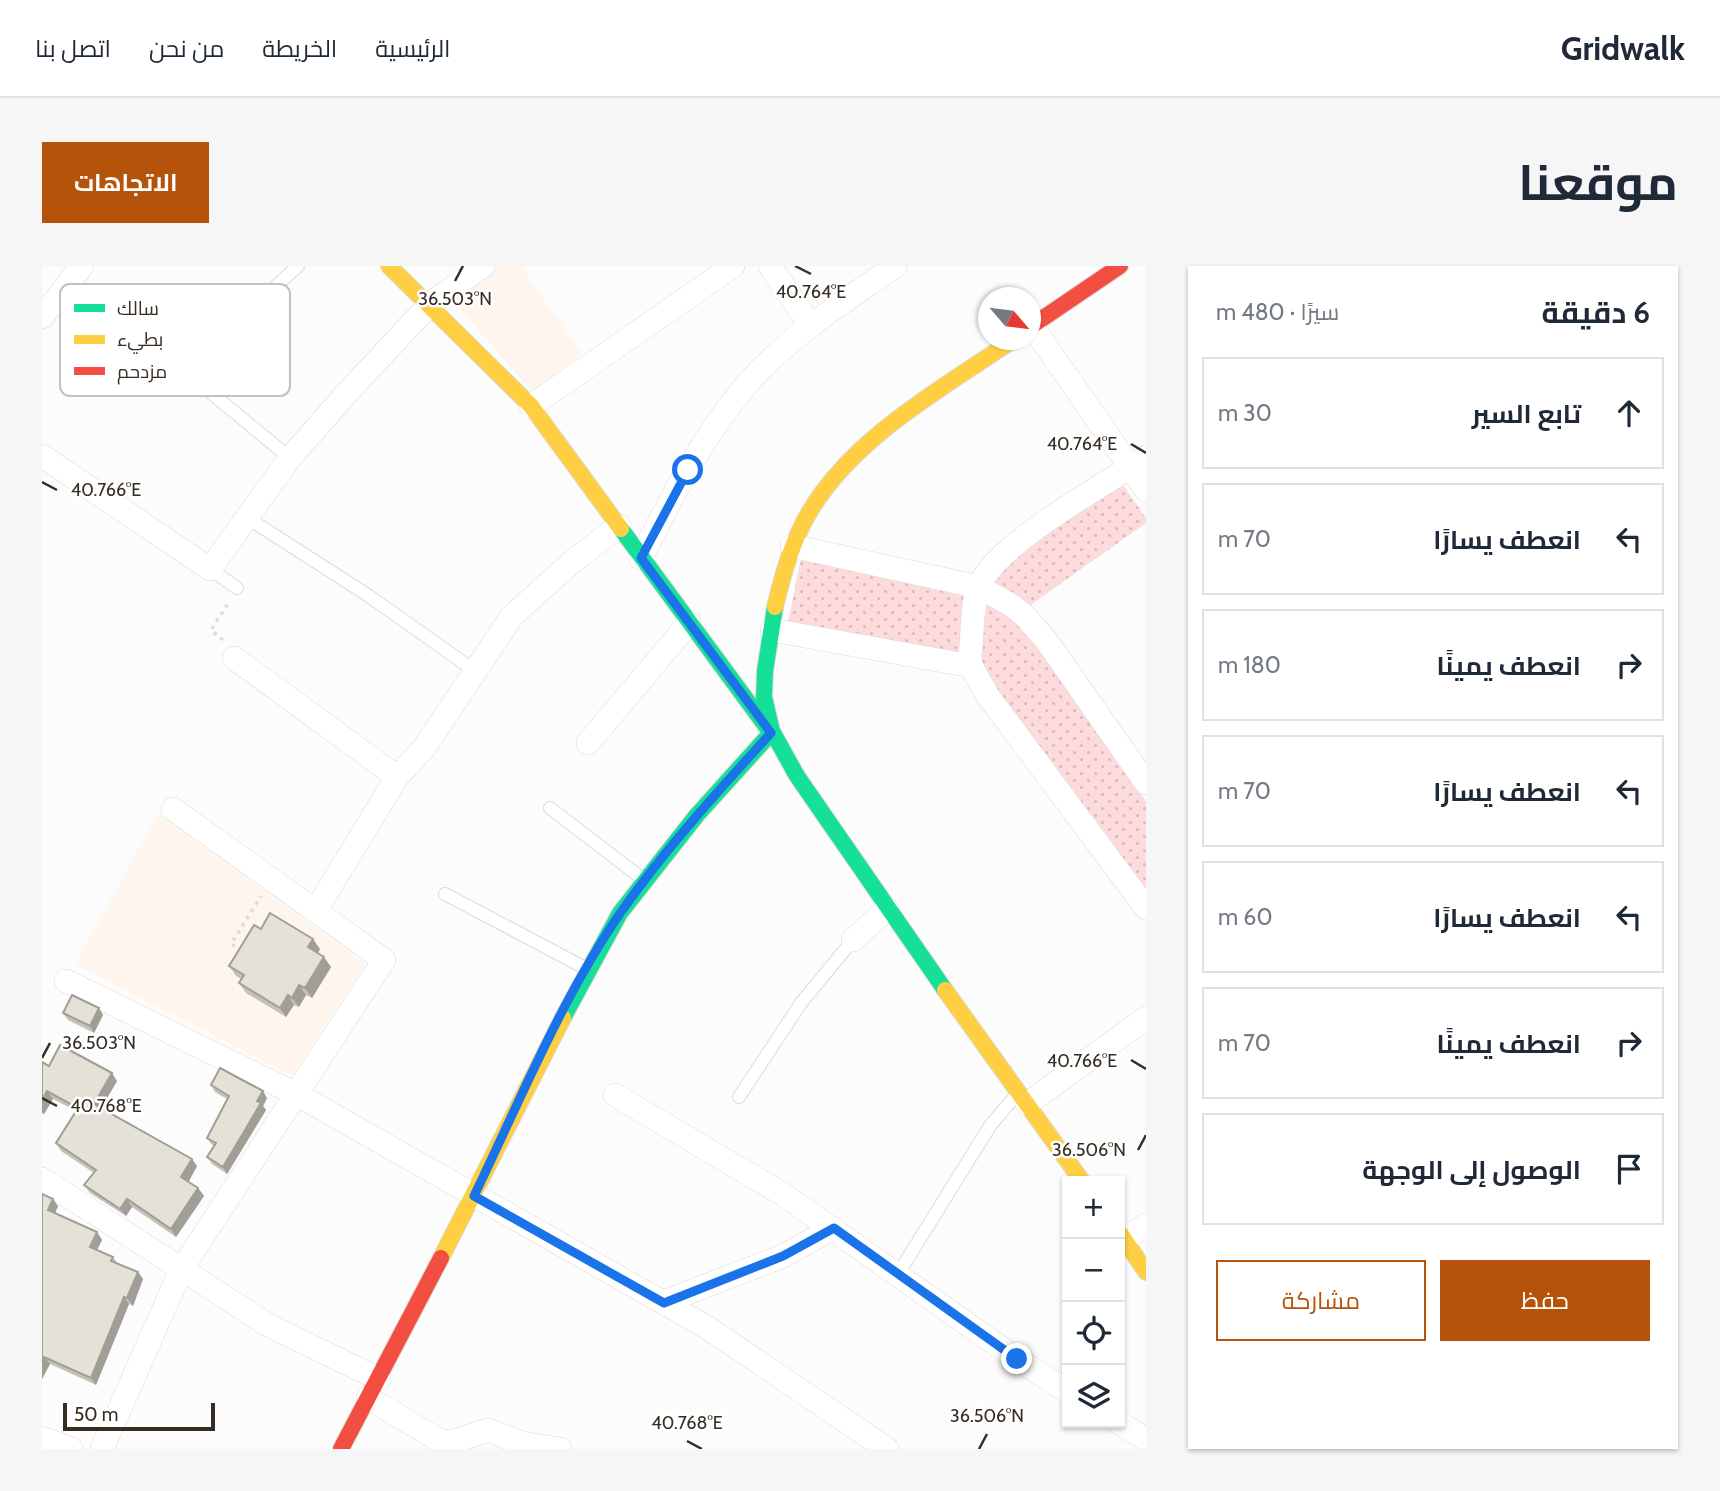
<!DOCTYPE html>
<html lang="ar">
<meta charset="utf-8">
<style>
:root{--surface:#fff;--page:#f6f6f7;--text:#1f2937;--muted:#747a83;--line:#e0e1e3;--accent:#b45309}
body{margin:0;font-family:Cabin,Cairo,sans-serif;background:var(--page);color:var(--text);direction:rtl}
.controls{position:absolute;right:21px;bottom:21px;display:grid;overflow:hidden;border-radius:0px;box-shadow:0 2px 5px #0004}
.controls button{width:63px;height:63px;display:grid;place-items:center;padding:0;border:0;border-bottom:2px solid var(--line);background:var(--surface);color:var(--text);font:35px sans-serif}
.compass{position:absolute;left:936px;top:21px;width:63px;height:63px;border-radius:50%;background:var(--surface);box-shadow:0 2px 5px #0004;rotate:118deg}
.scale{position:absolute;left:21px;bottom:18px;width:152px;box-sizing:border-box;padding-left:7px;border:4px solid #372d22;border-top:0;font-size:19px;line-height:24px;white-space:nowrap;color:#372d22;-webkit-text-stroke:5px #fff;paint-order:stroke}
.stop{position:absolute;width:21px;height:21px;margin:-16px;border:5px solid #1a73e8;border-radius:50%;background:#fff}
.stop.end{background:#1a73e8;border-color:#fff;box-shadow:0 2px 7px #0008}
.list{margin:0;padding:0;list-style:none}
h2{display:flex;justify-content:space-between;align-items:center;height:91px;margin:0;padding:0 28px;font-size:30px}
h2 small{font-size:23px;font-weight:400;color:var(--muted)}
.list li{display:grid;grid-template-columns:46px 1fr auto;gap:21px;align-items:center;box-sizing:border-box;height:112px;margin:0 14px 14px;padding:0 14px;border:2px solid var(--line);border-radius:0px}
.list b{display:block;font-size:26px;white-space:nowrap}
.list em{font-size:23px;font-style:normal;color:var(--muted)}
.actions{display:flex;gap:14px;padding:21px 28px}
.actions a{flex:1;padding:16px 0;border:2px solid var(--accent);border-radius:0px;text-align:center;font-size:24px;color:var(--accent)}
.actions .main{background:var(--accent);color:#fff}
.icon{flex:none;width:38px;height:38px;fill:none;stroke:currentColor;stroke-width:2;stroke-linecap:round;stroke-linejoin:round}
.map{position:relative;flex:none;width:1104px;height:1183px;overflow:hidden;direction:ltr;border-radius:0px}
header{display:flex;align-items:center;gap:42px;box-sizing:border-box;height:98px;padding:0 35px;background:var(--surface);border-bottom:2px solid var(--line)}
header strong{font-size:33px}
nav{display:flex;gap:38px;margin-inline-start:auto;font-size:24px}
.intro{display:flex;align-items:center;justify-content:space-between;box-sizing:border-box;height:168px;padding:0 42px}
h1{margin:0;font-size:49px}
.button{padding:18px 32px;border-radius:0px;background:var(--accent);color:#fff;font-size:24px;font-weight:700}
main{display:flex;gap:42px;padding:0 42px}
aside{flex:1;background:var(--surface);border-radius:0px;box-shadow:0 2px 5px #0004}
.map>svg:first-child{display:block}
</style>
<header>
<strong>Gridwalk</strong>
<nav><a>الرئيسية</a><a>الخريطة</a><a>من نحن</a><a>اتصل بنا</a></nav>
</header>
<div class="intro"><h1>موقعنا</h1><a class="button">الاتجاهات</a></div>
<main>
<aside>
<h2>6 دقيقة<small>سيرًا · 480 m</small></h2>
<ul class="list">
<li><svg class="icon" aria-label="ahead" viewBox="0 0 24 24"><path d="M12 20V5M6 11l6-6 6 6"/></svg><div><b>تابع السير</b></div><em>30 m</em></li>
<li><svg class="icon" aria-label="left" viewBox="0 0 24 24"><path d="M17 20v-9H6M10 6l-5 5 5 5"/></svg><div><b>انعطف يسارًا</b></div><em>70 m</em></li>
<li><svg class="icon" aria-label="right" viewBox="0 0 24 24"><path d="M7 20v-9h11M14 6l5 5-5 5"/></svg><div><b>انعطف يمينًا</b></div><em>180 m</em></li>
<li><svg class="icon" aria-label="left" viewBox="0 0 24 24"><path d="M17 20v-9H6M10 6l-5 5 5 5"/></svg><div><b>انعطف يسارًا</b></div><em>70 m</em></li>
<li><svg class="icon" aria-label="left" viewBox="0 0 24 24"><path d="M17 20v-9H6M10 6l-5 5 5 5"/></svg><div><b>انعطف يسارًا</b></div><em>60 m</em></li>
<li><svg class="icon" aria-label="right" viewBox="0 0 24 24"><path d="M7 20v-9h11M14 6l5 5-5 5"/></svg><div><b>انعطف يمينًا</b></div><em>70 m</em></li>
<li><svg class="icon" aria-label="arrive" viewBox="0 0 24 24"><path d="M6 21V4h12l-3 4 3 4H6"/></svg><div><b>الوصول إلى الوجهة</b></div></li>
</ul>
<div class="actions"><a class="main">حفظ</a><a>مشاركة</a></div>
</aside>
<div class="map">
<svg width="1104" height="1183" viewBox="0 0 1104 1183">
<defs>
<pattern id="park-dots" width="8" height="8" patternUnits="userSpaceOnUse" patternTransform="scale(1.75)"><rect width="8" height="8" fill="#fddbdc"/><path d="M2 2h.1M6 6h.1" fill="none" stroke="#d9bcbc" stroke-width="1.8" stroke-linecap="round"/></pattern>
</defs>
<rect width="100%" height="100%" fill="#fcfcfc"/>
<g fill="#fef6ee">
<path d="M 457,0 L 479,0 L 540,88 L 490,126 L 411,35 Z"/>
<path d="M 116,547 L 324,698 L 250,810 L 33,699 Z"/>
</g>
<g fill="url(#park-dots)">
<path d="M 1079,216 L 1104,252 L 1104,257 L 987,340 L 948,316 L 955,304 Z"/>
<path d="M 759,292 L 929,325 L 917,389 L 746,356 Z"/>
<path d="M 945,336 L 963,344 L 989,368 L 1104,535 L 1104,630 L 937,401 Z"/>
</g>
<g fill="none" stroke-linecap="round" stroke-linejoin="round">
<g stroke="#dfdad4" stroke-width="14">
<g id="lane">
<path d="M 248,192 L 151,112 L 145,101 L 256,0"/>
<path d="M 204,251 L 327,330 L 433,405"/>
<path d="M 168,303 L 195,322"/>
<path d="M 508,542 L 602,614"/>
<path d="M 403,628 L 545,703"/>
<path d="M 697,831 L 759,737 L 811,674"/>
<path d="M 856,1008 L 948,860 L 974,829"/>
</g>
</g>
<g stroke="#dfdad4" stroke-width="24">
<g id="street">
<path d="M 728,0 L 769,60"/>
<path d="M 0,51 L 40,0"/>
<path d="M 990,60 L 1104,224"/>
<path d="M 489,140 L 691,0"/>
<path d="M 0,190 L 168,303 L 248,192 L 304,128 L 388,38 L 441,0"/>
<path d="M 750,280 L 937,321 L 969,339 L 982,349 L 1004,374 L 1104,517"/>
<path d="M 599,292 C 629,232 661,169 706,117 C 747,70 802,36 853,0"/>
<path d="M 730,364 L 929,400 L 946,430 L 1104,642"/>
<path d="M 192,392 L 355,511"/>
<path d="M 929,400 L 928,390 C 931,369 929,339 937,320 C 956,276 1063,219 1104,191"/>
<path d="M 546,477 L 647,357"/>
<path d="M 274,644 L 355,511 L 382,482 L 470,350 L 530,296 L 577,260"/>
<path d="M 811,674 L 845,643"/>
<path d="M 24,715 L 256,829 L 666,1062 L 845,1183"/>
<path d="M 573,829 L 742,929 L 975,1093 L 1025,1125"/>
<path d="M 985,838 L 1104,752"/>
<path d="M 0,913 L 226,1059 L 337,1113"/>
<path d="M 1082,973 L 1104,959"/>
<path d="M 622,1036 L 741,990 L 791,962"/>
<path d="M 326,1132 L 397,1174 L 410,1176 L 446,1164 L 480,1177 L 518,1183"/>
<path d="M 1077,1157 L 1104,1173"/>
<path d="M 0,1172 L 29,1183"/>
<path d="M 60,1183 L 139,1004 L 342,694 L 131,543"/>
</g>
</g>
<g stroke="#dfdad4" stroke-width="18">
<g id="fast">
<path d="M 733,341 L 723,405 L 722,431 L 730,465 L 755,510 L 903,724"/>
<path d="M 521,752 L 578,647 L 655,549 L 729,467 L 579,263"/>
</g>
</g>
<g stroke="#dfdad4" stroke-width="18">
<g id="slow">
<path d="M 347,0 L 489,140 L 579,263"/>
<path d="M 733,341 C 741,308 750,275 768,245 C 813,170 901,122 971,74"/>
<path d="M 903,724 L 1040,915"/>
<path d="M 1078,967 L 1104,1006"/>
<path d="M 399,992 L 521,752"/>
</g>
</g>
<g stroke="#dfdad4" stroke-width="18">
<g id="jam">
<path d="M 988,61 L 1078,0"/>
<path d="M 299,1183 L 399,992"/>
</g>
</g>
<g stroke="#dddcdb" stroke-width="3.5" stroke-dasharray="3.5 5" stroke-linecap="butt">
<path d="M 181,374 L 169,364 L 187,336"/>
<path d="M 200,685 L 189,678 L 219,630"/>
</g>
<use href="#lane" stroke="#fff" stroke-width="12"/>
<use href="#street" stroke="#fff" stroke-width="23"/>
<use href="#fast" stroke="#16e098" stroke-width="16"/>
<use href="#slow" stroke="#ffcf43" stroke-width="16"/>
<use href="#jam" stroke="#f24e42" stroke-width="16"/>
</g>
<g fill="#c4c2b8">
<path d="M 219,663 L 278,683 L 276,687 L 289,701 L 270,732 L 264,729 L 257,741 L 252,739 L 244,751 L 204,727 L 197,717 L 199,713 L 194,710 L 187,700 Z"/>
<path d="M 57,742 L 61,749 L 52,767 L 26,754 L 21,747 Z"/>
<path d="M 0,796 L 7,800 L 75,815 L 59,842 L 155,900 L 146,916 L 156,922 L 162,930 L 134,971 L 90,941 L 84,950 L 48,927 L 42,919 L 52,907 L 19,885 L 14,877 L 34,845 L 11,833 L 2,848 L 0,847 Z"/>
<path d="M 169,819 L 225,832 L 221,840 L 224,844 L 185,908 L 170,898 L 165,891 L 172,880 L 169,878 L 165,872 L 185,833 L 173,826 Z"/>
<path d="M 0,928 L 16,940 L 13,947 L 55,966 L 60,974 L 55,984 L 71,991 L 76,998 L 96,1006 L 101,1013 L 91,1040 L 87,1038 L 54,1119 L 8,1098 L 0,1113 Z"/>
</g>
<g fill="#a09e96">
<path d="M 271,673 L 278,683 L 273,691 L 266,681 Z"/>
<path d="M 282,691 L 289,701 L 270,732 L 263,722 Z"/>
<path d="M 257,719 L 264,729 L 257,741 L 250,732 Z"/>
<path d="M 246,729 L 252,739 L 244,751 L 238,742 Z"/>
<path d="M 57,742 L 61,749 L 52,767 L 48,760 Z"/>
<path d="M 70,807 L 75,815 L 57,846 L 52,838 Z"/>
<path d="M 5,825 L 11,833 L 2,848 L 0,846 L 0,834 Z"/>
<path d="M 221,825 L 225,832 L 221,840 L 224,844 L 185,908 L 181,901 Z"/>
<path d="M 150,893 L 155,900 L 145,919 L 139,911 Z"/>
<path d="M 156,922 L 162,930 L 134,971 L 129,963 Z"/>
<path d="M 11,933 L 16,940 L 11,952 L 6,944 Z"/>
<path d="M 85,933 L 90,941 L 84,950 L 78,943 Z"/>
<path d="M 55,966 L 60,974 L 53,988 L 48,981 Z"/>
<path d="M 96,1006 L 101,1013 L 91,1040 L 85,1032 Z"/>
<path d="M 82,1031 L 87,1038 L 54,1119 L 49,1112 Z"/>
<path d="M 2,1091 L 8,1098 L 0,1113 L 0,1095 Z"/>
</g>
<g fill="#e4e2d6" stroke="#a09e96" stroke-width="2">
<path d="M 228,647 L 271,673 L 266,681 L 282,691 L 263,722 L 257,719 L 250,732 L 246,729 L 238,742 L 197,717 L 202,709 L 187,700 L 212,659 L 219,663 Z"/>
<path d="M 30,729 L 57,742 L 48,760 L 21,747 Z"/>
<path d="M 18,779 L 70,807 L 52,838 L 150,893 L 139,911 L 156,922 L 129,963 L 85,933 L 78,943 L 42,919 L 54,904 L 14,877 L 36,842 L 5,825 L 0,834 L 0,796 L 7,800 Z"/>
<path d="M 178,802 L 221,825 L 215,835 L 219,837 L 181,901 L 165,891 L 174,877 L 165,872 L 187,830 L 169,819 Z"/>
<path d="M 0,928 L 11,933 L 6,944 L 55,966 L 48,981 L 71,991 L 69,995 L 96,1006 L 85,1032 L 82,1031 L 49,1112 L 2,1091 L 0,1095 Z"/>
</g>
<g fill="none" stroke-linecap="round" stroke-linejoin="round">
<path stroke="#1a73e8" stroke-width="9" d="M 646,204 L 599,292 L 729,467 C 677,524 624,582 579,646 C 519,733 478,835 432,930 L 622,1037 L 741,990 L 792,962 L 975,1093"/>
</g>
<path fill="none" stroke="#372d22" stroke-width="2.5" d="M 753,0 L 769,8M 413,15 L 421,0M 1089,178 L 1104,187M 0,216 L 15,224M 0,792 L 8,777M 1089,794 L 1104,803M 0,832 L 15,840M 1096,884 L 1104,869M 645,1175 L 660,1183M 937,1183 L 945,1168"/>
<rect x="18" y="18" width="230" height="112" rx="10" fill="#fff" stroke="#c3c0bd" stroke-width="2"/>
<rect x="32" y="38" width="31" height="8" fill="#16e098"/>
<rect x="32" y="69" width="31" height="9" fill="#ffcf43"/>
<rect x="32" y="101" width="31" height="8" fill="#f24e42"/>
<g font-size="19" fill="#372d22">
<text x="75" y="49">سالك</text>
<text x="75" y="80">بطيء</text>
<text x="75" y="112">مزدحم</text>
</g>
<g font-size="18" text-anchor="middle" fill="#372d22" stroke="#fff" stroke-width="5" stroke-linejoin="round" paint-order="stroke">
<text x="769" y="32">40.764°E</text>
<text x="413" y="39">36.503°N</text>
<text x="1040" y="184">40.764°E</text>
<text x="64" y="230">40.766°E</text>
<text x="57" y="783">36.503°N</text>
<text x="1040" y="801">40.766°E</text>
<text x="64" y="846">40.768°E</text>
<text x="1047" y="890">36.506°N</text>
<text x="945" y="1156">36.506°N</text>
<text x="645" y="1163">40.768°E</text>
</g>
</svg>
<div class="controls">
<button>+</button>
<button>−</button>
<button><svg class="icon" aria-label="locate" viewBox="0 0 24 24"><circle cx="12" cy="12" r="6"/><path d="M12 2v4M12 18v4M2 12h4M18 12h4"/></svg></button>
<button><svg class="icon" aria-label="layers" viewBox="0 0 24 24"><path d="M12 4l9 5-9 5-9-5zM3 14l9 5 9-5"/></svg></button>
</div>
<svg class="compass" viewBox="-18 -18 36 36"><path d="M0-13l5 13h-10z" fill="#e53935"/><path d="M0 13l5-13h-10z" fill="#747a83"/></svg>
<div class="scale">50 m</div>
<div class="stop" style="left:646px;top:204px"></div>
<div class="stop end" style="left:975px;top:1093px"></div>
</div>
</main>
